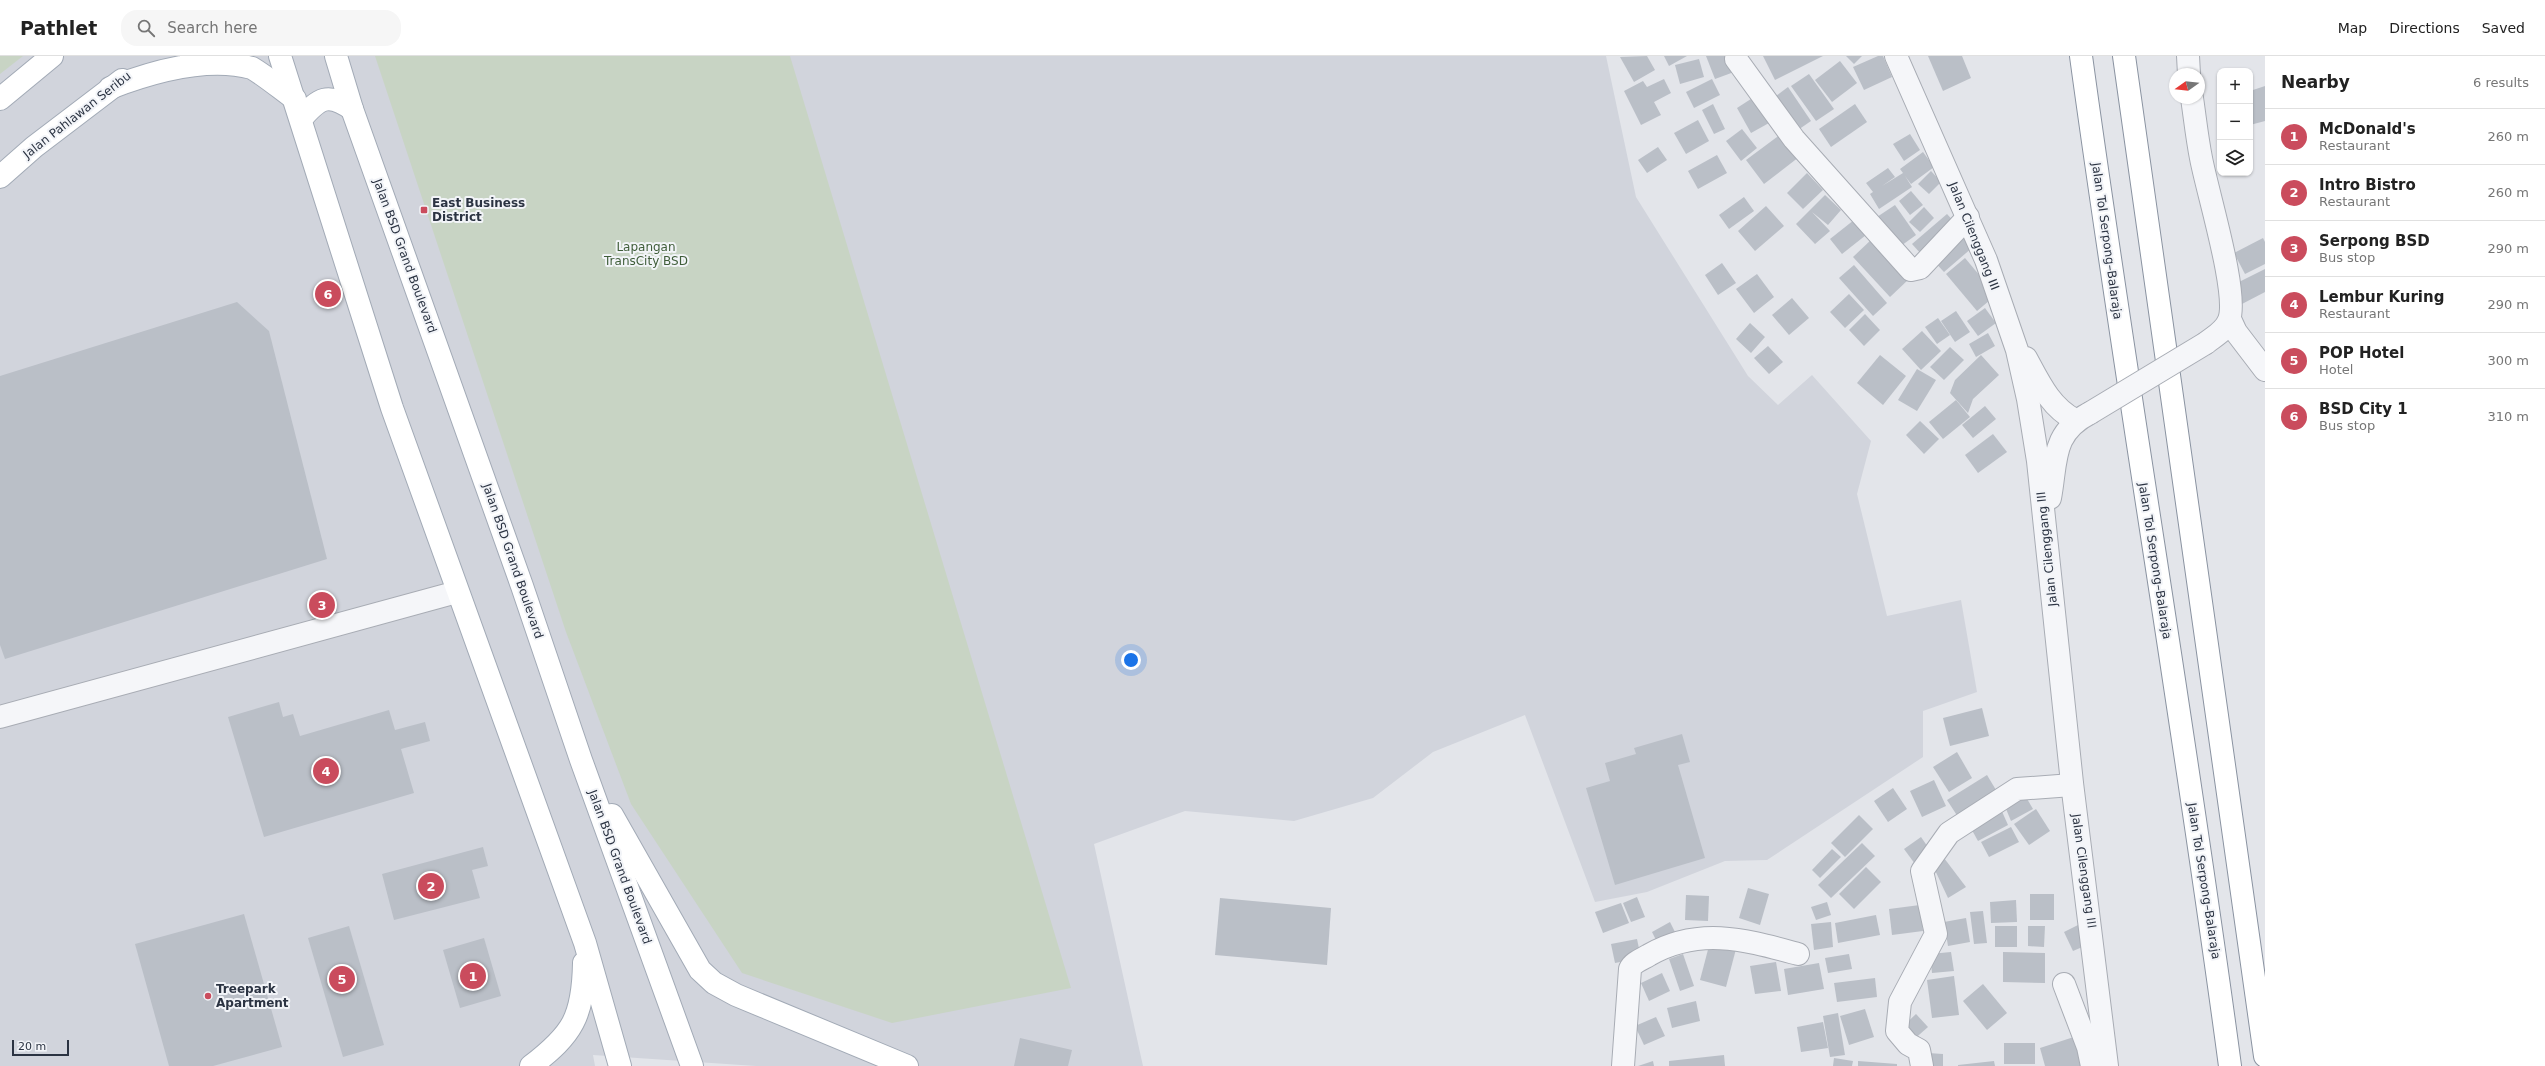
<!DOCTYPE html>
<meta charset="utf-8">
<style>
:root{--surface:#fff;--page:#f6f6f6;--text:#222;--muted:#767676;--line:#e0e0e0;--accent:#ca4c5d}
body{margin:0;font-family:"DejaVu Sans",sans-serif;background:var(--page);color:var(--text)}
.controls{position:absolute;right:12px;top:12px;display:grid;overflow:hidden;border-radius:8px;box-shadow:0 1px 3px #0004}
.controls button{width:36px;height:36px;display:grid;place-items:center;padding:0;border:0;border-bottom:1px solid var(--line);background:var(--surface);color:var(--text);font:20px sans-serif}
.compass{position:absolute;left:2169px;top:12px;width:36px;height:36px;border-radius:50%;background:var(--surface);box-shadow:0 1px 3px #0004;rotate:255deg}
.scale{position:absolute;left:12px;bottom:10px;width:57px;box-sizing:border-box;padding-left:4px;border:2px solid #2b3342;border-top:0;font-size:11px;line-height:14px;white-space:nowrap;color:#2b3342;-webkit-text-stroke:3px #f2f4f8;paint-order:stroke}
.you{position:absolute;left:1131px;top:604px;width:14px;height:14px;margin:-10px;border:3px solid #fff;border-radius:50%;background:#1a73e8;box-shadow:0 0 0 6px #1a73e833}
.badge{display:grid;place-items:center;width:26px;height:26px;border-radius:50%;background:var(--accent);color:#fff;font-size:13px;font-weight:700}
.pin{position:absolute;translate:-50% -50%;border:2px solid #fff;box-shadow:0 1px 4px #0006}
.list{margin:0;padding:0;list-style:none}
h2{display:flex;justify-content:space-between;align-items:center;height:52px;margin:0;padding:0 16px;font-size:17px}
h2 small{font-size:13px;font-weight:400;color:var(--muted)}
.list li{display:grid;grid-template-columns:26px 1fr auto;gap:12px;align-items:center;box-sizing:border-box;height:56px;padding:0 16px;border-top:1px solid var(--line)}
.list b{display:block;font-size:15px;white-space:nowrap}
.list p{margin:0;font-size:13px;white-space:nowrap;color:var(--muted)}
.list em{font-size:13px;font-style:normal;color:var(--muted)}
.icon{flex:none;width:22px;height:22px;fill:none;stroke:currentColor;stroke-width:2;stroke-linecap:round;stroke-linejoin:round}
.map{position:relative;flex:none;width:2265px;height:1010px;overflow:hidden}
header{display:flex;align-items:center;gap:24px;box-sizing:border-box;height:56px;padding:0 20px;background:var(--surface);border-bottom:1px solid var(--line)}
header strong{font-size:19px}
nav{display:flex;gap:22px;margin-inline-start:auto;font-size:14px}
.search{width:280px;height:36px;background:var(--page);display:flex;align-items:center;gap:10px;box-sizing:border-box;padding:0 14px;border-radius:16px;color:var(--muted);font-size:15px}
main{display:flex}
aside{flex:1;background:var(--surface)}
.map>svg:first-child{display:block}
</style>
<header>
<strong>Pathlet</strong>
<div class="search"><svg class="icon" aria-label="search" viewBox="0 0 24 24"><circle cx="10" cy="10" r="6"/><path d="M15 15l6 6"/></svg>Search here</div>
<nav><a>Map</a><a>Directions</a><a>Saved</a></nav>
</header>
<main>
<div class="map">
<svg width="2265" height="1010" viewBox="0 0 2265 1010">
<rect width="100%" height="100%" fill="#e3e5ea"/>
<path fill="#d1d4dc" d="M 0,0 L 1606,0 L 1636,141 L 1748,320 L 1778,349 L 1812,319 L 1871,385 L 1857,438 L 1887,560 L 1961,544 L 1977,636 L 1923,655 L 1923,701 L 1767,804 L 1725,805 L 1647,836 L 1595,846 L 1525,659 L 1433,696 L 1373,742 L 1294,765 L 1185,755 L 1094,788 L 1143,1010 L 756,1010 L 593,999 L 595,1010 L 0,1010 Z"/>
<g fill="#c8d4c4">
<path d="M 0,0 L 23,0 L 0,18 Z"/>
<path d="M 375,0 L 790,0 L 1071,932 L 892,967 L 742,917 L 631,748 L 566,576 Z"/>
</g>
<g fill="#babfc7">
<path d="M 1647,0 L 1655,14 L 1634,26 L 1620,1 Z"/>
<path d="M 1664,0 L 1687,0 L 1669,10 Z"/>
<path d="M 1706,0 L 1728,0 L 1734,16 L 1715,23 Z"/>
<path d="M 1763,0 L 1823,0 L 1775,24 Z"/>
<path d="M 1846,0 L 1862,0 L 1854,8 Z"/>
<path d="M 1878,0 L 1883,0 L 1892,21 L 1864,34 L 1853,11 Z"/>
<path d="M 1928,0 L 1962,0 L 1971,22 L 1943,35 Z"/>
<path d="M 1699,3 L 1704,21 L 1680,28 L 1675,9 Z"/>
<path d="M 1840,5 L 1857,27 L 1832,46 L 1815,24 Z"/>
<path d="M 1809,18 L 1834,53 L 1816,65 L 1791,30 Z"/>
<path d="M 1664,23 L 1671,37 L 1654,46 L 1661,59 L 1641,69 L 1624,35 L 1643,25 L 1647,31 Z"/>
<path d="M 1712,23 L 1720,39 L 1694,52 L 1686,36 Z"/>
<path d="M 2265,30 L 2265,65 L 2250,69 L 2250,35 Z"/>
<path d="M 1788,31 L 1811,65 L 1795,76 L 1772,43 Z"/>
<path d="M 1754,41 L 1769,67 L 1751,77 L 1737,52 Z"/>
<path d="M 1713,48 L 1725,73 L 1714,78 L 1702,54 Z"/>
<path d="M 1855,48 L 1867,66 L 1831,91 L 1819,73 Z"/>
<path d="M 1698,64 L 1709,85 L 1686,98 L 1674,77 Z"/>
<path d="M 1742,73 L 1757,92 L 1741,105 L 1726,85 Z"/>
<path d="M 1781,78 L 1799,101 L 1764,128 L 1746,104 Z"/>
<path d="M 1910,78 L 1920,94 L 1904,105 L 1893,88 Z"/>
<path d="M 1658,91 L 1667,104 L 1647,117 L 1638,104 Z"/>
<path d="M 1923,96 L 1934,111 L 1911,128 L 1905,120 L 1912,131 L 1879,153 L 1870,138 L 1873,136 L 1866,127 L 1888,112 L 1895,121 L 1882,130 L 1903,117 L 1900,113 Z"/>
<path d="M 1717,99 L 1727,117 L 1698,133 L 1688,115 Z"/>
<path d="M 1931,115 L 1941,126 L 1929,138 L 1918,128 Z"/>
<path d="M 1807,117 L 1823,134 L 1803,153 L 1787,137 Z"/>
<path d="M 1911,135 L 1923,149 L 1910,159 L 1899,145 Z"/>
<path d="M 1825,139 L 1841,154 L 1828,169 L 1812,156 L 1830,175 L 1815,188 L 1796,168 Z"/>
<path d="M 1744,141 L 1754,155 L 1729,173 L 1719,159 Z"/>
<path d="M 1895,149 L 1916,179 L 1898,192 L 1877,161 Z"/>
<path d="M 1766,150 L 1784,170 L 1755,195 L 1738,175 Z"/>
<path d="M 1924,151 L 1934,162 L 1920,176 L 1909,166 Z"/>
<path d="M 1947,158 L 1957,169 L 1922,199 L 1912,188 Z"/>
<path d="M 1854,164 L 1866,179 L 1842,198 L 1830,183 Z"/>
<path d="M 1959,176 L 1973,191 L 1944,216 L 1931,202 Z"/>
<path d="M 2263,182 L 2265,186 L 2265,208 L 2245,218 L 2234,197 Z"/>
<path d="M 1872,183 L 1909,223 L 1890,241 L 1853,201 Z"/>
<path d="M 1965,202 L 1996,239 L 1977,255 L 1946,218 Z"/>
<path d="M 1722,207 L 1736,227 L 1718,239 L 1705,219 Z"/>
<path d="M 1854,209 L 1887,247 L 1873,260 L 1839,222 Z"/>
<path d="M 2265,213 L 2265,236 L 2242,248 L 2233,229 Z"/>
<path d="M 1757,218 L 1774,241 L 1754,257 L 1736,233 Z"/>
<path d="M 1849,238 L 1864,254 L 1845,272 L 1830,256 Z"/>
<path d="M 1792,242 L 1809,262 L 1789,279 L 1772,259 Z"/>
<path d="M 237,246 L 269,275 L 327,503 L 5,603 L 0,589 L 0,320 Z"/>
<path d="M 1985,252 L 1996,267 L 1978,280 L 1967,265 Z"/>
<path d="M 1956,255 L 1970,276 L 1955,286 L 1941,265 Z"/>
<path d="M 1865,258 L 1880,274 L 1864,290 L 1849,274 Z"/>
<path d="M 1938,262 L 1950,279 L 1937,288 L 1925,271 Z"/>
<path d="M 1750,267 L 1765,281 L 1751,297 L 1736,283 Z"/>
<path d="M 1922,275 L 1941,295 L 1921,314 L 1902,293 Z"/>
<path d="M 1988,277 L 1995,290 L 1976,301 L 1969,288 Z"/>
<path d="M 1768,290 L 1783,306 L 1769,318 L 1754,302 Z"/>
<path d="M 1950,291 L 1964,304 L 1944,324 L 1930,311 Z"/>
<path d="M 1880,299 L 1906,320 L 1883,349 L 1857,327 Z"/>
<path d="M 1981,299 L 1999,319 L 1973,343 L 1968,357 L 1950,337 L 1955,324 Z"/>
<path d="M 1917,313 L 1936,324 L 1917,355 L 1898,344 Z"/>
<path d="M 1956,344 L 1970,361 L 1943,383 L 1929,366 Z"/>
<path d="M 1985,350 L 1996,363 L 1973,382 L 1962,369 Z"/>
<path d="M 1920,365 L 1939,383 L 1924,398 L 1906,379 Z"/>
<path d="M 1993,378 L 2007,396 L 1978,417 L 1965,399 Z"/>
<path d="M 279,646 L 283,661 L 293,658 L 300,680 L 389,654 L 395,674 L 425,666 L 430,685 L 401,693 L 414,737 L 264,781 L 228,661 Z"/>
<path d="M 1982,652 L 1989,680 L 1950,690 L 1943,662 Z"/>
<path d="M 1682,678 L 1690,706 L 1678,709 L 1705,802 L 1615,829 L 1586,732 L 1610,725 L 1605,707 L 1636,698 L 1634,692 Z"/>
<path d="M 1957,696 L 1972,722 L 1949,736 L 1933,711 Z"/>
<path d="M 1987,719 L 1999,739 L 1960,764 L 1947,744 Z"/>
<path d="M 1934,724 L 1946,750 L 1922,761 L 1910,735 Z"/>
<path d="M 1893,732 L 1907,753 L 1888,766 L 1874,745 Z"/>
<path d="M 2023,736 L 2033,753 L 2011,765 L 2004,748 Z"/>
<path d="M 2000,751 L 2008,769 L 1978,785 L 1968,767 Z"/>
<path d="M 2036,753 L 2050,775 L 2029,789 L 2014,768 Z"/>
<path d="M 1859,759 L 1873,773 L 1845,801 L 1831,787 Z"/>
<path d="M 2011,771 L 2019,786 L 1989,801 L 1981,786 Z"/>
<path d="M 1921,781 L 1932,797 L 1915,808 L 1904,793 Z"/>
<path d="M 1862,787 L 1875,800 L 1831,842 L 1818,829 Z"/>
<path d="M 483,791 L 488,810 L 472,814 L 480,842 L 394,864 L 382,818 Z"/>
<path d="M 1832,793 L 1841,801 L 1820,822 L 1812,814 Z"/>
<path d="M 1944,802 L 1966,831 L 1948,842 L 1934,812 Z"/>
<path d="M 1866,811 L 1881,826 L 1854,853 L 1839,838 Z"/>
<path d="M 1748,832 L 1769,838 L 1760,869 L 1739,862 Z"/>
<rect x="2030" y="838" width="24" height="26"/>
<path d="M 1686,839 L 1709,840 L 1708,865 L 1685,864 Z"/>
<path d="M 1637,841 L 1645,861 L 1631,866 L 1623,847 Z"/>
<path d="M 1220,842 L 1331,852 L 1327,909 L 1215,899 Z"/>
<path d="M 2016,844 L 2017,866 L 1991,867 L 1990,846 Z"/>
<path d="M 1827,846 L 1831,859 L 1816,864 L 1811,851 Z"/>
<path d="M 1621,847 L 1629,867 L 1603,877 L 1595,856 Z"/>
<path d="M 1920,849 L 1923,875 L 1892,879 L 1889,853 Z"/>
<path d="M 1983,855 L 1987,887 L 1974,888 L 1970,856 Z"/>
<path d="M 244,858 L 282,991 L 213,1010 L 169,1010 L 135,888 Z"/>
<path d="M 1876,859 L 1880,879 L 1838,887 L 1835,867 Z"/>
<path d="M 1966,862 L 1970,886 L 1948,890 L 1944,866 Z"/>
<path d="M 1670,866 L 1676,878 L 1658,888 L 1652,876 Z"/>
<path d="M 1831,866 L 1833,891 L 1814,894 L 1811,868 Z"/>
<path d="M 2078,869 L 2087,889 L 2073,895 L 2064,876 Z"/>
<path d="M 349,870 L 384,989 L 343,1001 L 308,882 Z"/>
<rect x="1995" y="870" width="22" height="21"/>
<path d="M 2028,870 L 2045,870 L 2044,891 L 2028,890 Z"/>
<path d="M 484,882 L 501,940 L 460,952 L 443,894 Z"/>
<path d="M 1637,883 L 1641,902 L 1615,907 L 1611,888 Z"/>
<path d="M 1710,886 L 1736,893 L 1726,931 L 1700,924 Z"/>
<path d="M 1951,896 L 1954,915 L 1932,917 L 1930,898 Z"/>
<path d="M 2003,896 L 2045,897 L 2045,927 L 2003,926 Z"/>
<path d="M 1683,898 L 1694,930 L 1680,935 L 1669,903 Z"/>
<path d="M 1849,898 L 1852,913 L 1828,917 L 1825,902 Z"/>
<path d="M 1776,906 L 1781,935 L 1755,938 L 1750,910 Z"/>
<path d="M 1819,907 L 1824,933 L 1788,939 L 1784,913 Z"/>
<path d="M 1662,917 L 1670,935 L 1649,945 L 1641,927 Z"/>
<path d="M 1954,920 L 1959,959 L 1932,962 L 1927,924 Z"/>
<path d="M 1875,922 L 1877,941 L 1837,946 L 1834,927 Z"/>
<path d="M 1983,928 L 2007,957 L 1987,974 L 1963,945 Z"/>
<path d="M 1696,945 L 1700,965 L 1672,972 L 1667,952 Z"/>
<path d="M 1865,953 L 1874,981 L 1849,989 L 1840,960 Z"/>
<path d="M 1838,957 L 1845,999 L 1830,1001 L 1823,960 Z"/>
<path d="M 1916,958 L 1928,971 L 1911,986 L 1900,973 Z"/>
<path d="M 1656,961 L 1665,980 L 1644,989 L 1635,970 Z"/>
<path d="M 1823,966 L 1828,992 L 1801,996 L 1797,971 Z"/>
<path d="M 2080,979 L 2090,1010 L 2045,1010 L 2040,992 Z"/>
<path d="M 1020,982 L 1072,994 L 1068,1010 L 1014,1010 Z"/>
<rect x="2004" y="987" width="31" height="21"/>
<path d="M 1928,997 L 1943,998 L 1943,1010 L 1928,1010 Z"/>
<path d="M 1724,999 L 1725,1010 L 1669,1010 L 1669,1005 Z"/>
<path d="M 1834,1002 L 1853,1005 L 1852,1010 L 1833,1010 Z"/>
<path d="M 1653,1005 L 1654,1010 L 1638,1010 Z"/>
<path d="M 1858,1005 L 1897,1008 L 1897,1010 L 1858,1010 Z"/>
<path d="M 1994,1005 L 1995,1010 L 1958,1010 L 1958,1009 Z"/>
</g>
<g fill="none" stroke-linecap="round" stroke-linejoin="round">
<g stroke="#a8acb4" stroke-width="24">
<g id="minor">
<path d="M 1896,0 L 1986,204 L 2017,294 L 2028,343 L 2038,405 L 2072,727 L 2107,1010"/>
<path d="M 2188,0 L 2189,18"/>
<path d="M 1736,3 L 1794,83 L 1911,214 L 1920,212 L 1968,161"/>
<path d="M 2192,42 C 2195,62 2197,82 2201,102 C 2207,135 2239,238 2229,264 C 2225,275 2215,280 2206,287"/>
<path d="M 2230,263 L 2236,276 L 2265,314"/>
<path d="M 2026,302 C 2039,326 2050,351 2075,364"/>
<path d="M 2050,442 C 2057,405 2051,377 2090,357"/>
<path d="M 0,661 L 457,536"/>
<path d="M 2064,928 L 2088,991 L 2092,1010"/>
<path d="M 1623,1010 L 1630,913 C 1633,906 1643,903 1649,899 C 1700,870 1746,884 1798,898"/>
<path d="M 1922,1010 L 1919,994 L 1908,988 L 1897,975 L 1900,946 L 1936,878 L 1922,815 L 1949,777 L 2017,733 L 2072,729"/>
</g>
</g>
<g stroke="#a2aab6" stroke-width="24">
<g id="major">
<path d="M 280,0 L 392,352 L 585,887 L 620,1010"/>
<path d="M 336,0 L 352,53 L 522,530 L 581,704 L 692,1010"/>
<path d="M 110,32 C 154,15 207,0 252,12 C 267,21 281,33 295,43"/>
<path d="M 0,43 L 52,0"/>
<path d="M 301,63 C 319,42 328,36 352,53"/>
<path d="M 0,121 L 34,91 L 122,24"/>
<path d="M 612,759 L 700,914 L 714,927 L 736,939 L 907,1010"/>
<path d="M 531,1010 C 573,978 583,961 584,907"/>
</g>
</g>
<g stroke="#8a93a1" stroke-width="24">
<g id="highway">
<path d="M 2081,0 C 2127,337 2185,673 2230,1010"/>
<path d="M 2124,0 L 2265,1000"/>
</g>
</g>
<use href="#minor" stroke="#f5f6f9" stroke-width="22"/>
<use href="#major" stroke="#fff" stroke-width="22"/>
<use href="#highway" stroke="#fff" stroke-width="22"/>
<g stroke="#a8acb4" stroke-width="24" stroke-linecap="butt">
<path id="minor-bridge" d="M 2090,357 L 2206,287"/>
</g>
<use href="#minor-bridge" stroke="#f5f6f9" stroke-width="22"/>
</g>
<g fill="#ca4c5d" stroke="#f2f4f8" stroke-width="1.5">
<rect x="420" y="150" width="8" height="8" rx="2"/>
<circle cx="208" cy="940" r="4"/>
</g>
<g text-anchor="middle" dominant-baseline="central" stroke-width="4" stroke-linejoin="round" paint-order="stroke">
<g font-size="12" fill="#2b3342" stroke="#f2f4f8">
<text transform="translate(77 59) rotate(-38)">Jalan Pahlawan Seribu</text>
<text transform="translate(1974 180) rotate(68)">Jalan Cilenggang III</text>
<text transform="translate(2107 185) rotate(82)">Jalan Tol Serpong–Balaraja</text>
<text transform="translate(405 200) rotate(70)">Jalan BSD Grand Boulevard</text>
<text transform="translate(2047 493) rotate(-96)">Jalan Cilenggang III</text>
<text transform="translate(513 505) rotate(71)">Jalan BSD Grand Boulevard</text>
<text transform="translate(2155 505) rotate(81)">Jalan Tol Serpong–Balaraja</text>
<text transform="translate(620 811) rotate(70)">Jalan BSD Grand Boulevard</text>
<text transform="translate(2084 815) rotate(82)">Jalan Cilenggang III</text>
<text transform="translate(2204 825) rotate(81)">Jalan Tol Serpong–Balaraja</text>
</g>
<g font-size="12" font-weight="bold" fill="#2b3342" stroke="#f2f4f8" text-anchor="start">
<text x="432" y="147">East Business<tspan x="432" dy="14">District</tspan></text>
<text x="216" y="933">Treepark<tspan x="216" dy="14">Apartment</tspan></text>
</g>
<g font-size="12" fill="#3f5d39" stroke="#f2f4f8">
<text x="646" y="191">Lapangan<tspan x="646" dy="14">TransCity BSD</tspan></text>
</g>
</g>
</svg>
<div class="controls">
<button>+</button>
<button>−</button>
<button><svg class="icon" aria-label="layers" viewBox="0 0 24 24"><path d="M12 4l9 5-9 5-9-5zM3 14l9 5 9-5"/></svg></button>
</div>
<svg class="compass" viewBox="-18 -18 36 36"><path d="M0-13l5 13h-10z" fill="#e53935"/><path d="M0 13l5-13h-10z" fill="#767676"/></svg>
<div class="scale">20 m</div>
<div class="you"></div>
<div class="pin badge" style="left:473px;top:920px">1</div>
<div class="pin badge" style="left:431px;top:830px">2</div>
<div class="pin badge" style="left:322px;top:549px">3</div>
<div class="pin badge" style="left:326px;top:715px">4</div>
<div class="pin badge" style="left:342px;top:923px">5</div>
<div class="pin badge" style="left:328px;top:238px">6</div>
</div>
<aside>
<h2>Nearby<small>6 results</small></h2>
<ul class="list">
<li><span class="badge">1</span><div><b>McDonald's</b><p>Restaurant</p></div><em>260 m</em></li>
<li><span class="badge">2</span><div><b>Intro Bistro</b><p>Restaurant</p></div><em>260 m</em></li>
<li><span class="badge">3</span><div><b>Serpong BSD</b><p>Bus stop</p></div><em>290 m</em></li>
<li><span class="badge">4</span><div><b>Lembur Kuring</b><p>Restaurant</p></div><em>290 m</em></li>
<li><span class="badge">5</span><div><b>POP Hotel</b><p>Hotel</p></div><em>300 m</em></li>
<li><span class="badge">6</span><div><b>BSD City 1</b><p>Bus stop</p></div><em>310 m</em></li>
</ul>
</aside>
</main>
